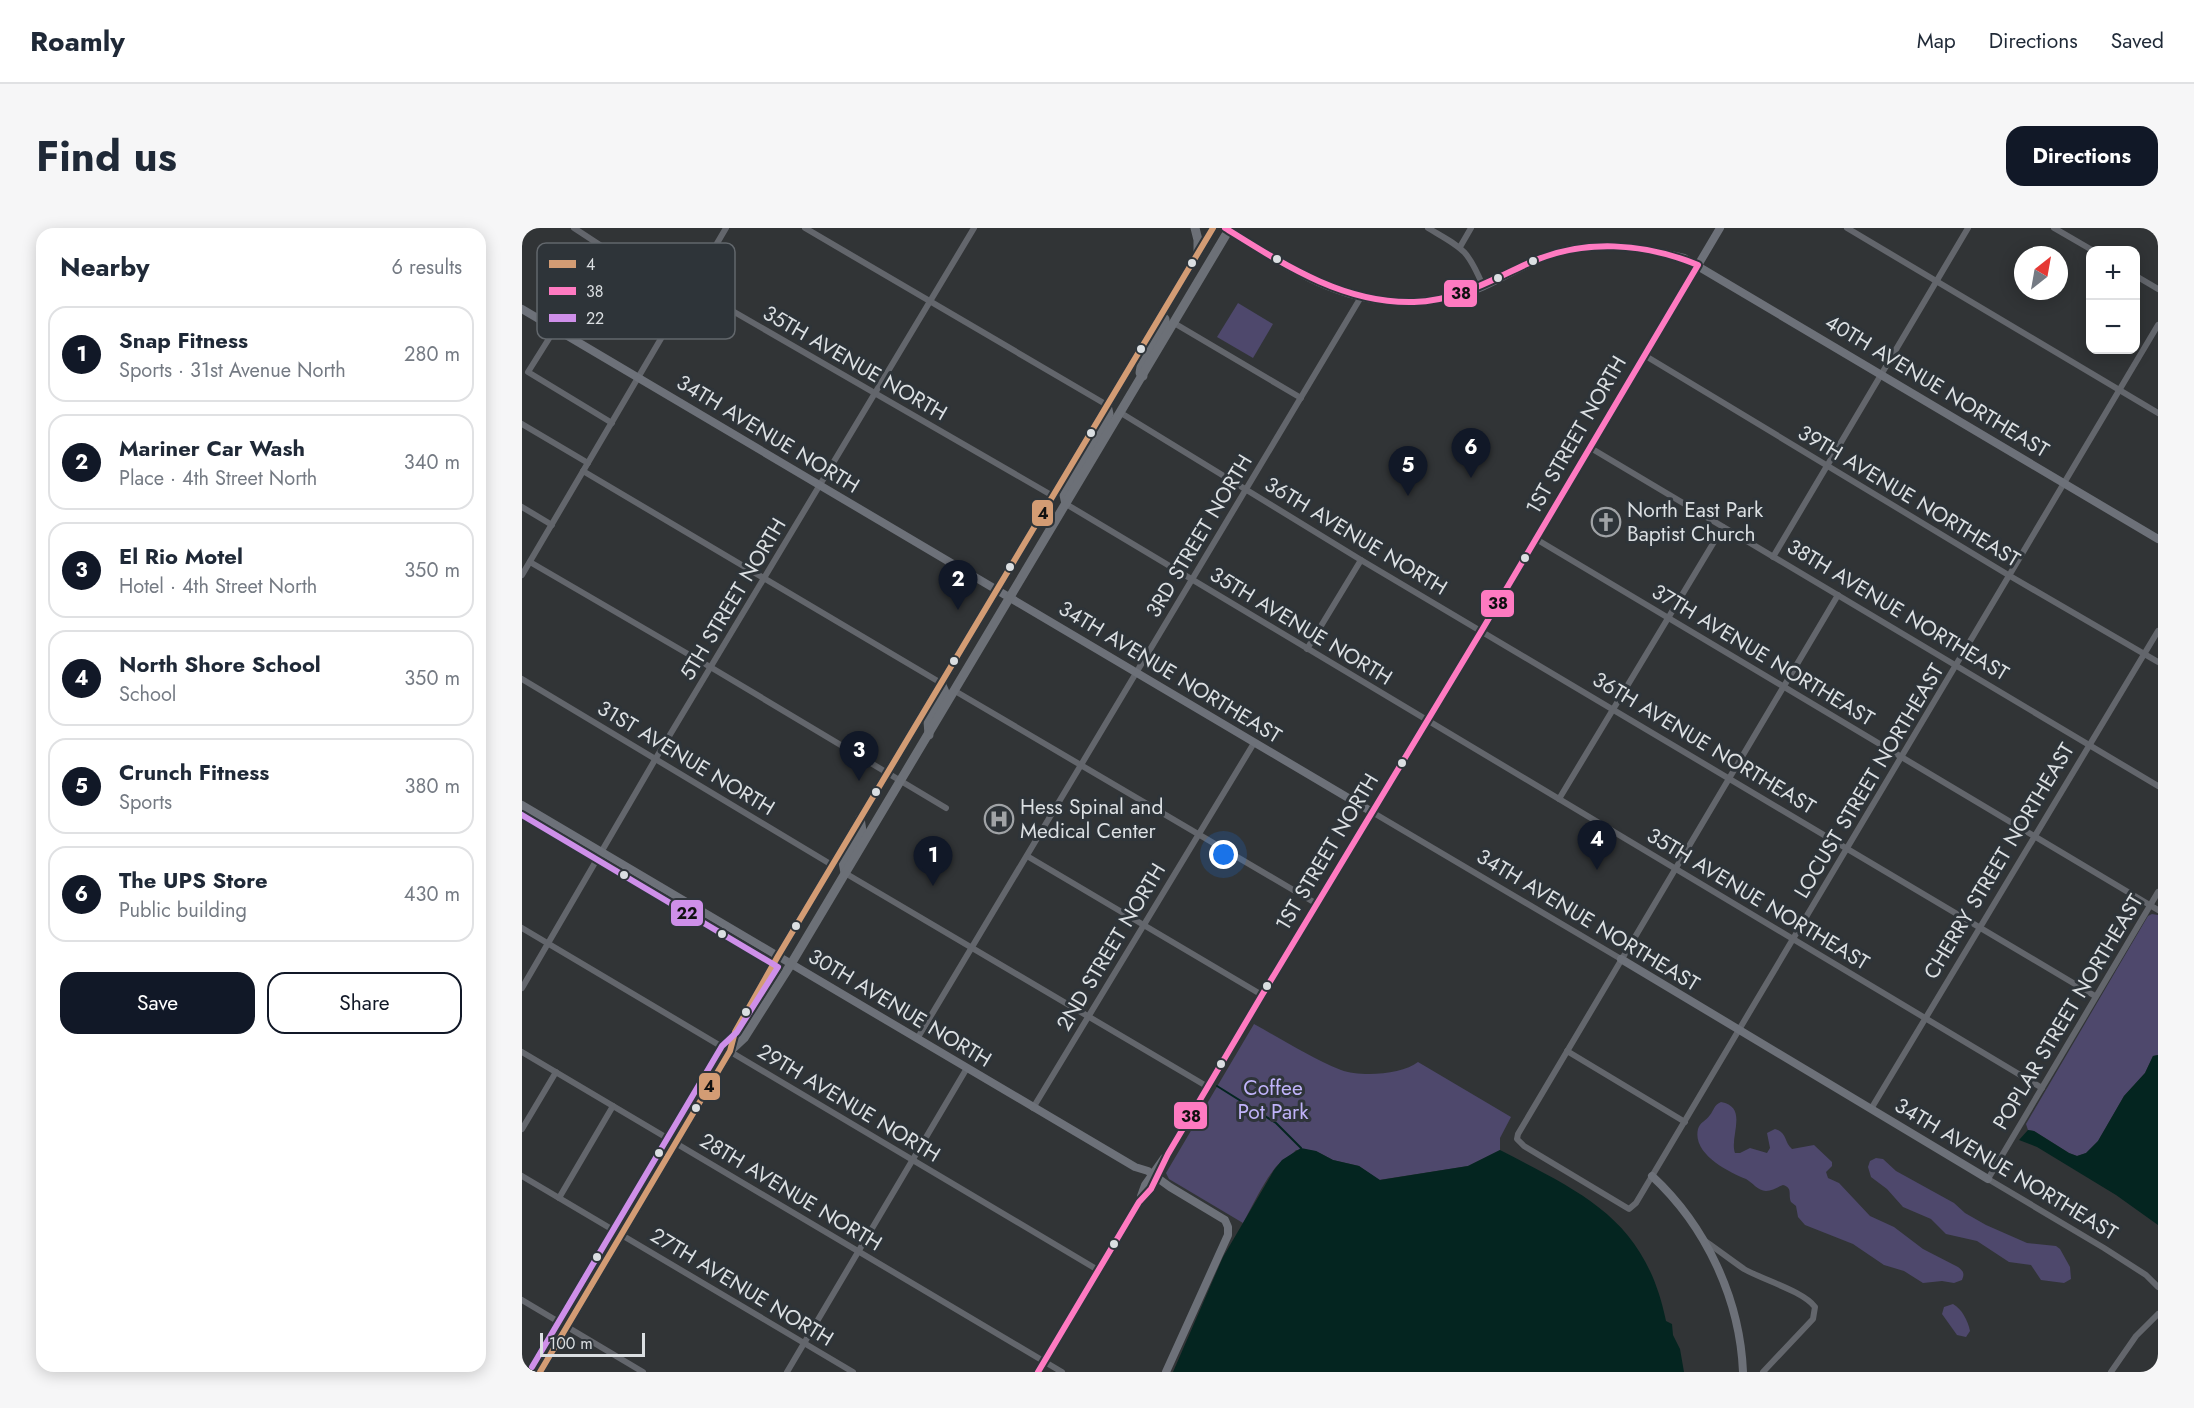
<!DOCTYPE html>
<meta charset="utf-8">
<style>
:root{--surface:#fff;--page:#f6f6f7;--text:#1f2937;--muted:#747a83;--line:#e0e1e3;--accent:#111827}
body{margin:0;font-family:Jost,sans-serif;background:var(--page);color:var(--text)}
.controls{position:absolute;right:18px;top:18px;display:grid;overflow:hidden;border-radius:12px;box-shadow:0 3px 15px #0003}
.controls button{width:54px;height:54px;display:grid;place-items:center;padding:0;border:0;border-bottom:2px solid var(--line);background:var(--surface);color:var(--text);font:30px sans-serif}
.compass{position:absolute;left:1492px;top:18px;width:54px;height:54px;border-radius:50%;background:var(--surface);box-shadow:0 3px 15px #0003;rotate:31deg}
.scale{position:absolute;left:18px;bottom:15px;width:105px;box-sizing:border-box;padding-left:6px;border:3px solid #dbdfe2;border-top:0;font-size:16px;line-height:21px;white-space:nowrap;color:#dbdfe2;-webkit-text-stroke:4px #2e3439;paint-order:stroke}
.you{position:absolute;left:702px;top:627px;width:21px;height:21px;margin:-15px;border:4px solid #fff;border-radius:50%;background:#1a73e8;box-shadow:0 0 0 9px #1a73e833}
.badge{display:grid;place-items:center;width:39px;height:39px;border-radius:50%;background:var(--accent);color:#fff;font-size:20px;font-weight:700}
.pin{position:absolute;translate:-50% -50px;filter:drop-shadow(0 2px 3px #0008)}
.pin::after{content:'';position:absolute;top:32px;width:21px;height:18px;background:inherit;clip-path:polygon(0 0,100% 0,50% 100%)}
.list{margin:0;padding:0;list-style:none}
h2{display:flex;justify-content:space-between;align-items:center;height:78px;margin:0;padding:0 24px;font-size:26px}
h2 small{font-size:20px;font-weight:400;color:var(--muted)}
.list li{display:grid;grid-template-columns:39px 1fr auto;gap:18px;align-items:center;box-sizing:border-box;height:96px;margin:0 12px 12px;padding:0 12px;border:2px solid var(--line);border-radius:18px}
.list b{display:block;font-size:22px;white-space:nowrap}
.list p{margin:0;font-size:20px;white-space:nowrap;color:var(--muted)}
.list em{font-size:20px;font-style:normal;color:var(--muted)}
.actions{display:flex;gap:12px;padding:18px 24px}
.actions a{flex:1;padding:14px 0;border:2px solid var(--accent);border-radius:18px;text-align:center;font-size:21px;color:var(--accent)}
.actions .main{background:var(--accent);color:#fff}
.map{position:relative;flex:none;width:1636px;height:1144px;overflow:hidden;border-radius:18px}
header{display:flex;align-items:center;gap:36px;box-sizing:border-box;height:84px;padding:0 30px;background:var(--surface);border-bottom:2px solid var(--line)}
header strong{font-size:28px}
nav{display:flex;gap:33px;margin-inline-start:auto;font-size:21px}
.intro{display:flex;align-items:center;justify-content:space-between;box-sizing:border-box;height:144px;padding:0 36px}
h1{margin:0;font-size:42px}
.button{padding:15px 27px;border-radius:18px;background:var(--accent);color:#fff;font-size:21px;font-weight:700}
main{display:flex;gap:36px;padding:0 36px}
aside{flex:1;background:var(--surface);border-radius:18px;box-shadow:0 3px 15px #0003}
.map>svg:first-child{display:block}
</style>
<header>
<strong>Roamly</strong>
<nav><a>Map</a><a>Directions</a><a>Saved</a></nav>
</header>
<div class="intro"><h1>Find us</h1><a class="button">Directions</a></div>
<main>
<aside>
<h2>Nearby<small>6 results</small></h2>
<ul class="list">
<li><span class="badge">1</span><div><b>Snap Fitness</b><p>Sports · 31st Avenue North</p></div><em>280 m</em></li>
<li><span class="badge">2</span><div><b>Mariner Car Wash</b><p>Place · 4th Street North</p></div><em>340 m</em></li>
<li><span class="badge">3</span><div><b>El Rio Motel</b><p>Hotel · 4th Street North</p></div><em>350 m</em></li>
<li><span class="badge">4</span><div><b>North Shore School</b><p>School</p></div><em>350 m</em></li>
<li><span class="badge">5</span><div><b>Crunch Fitness</b><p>Sports</p></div><em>380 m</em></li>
<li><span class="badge">6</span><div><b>The UPS Store</b><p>Public building</p></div><em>430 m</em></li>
</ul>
<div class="actions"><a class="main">Save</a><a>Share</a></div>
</aside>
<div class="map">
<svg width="1636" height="1144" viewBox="0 0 1636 1144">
<rect width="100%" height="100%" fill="#313436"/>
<g fill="#4e486c">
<path d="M 716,75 L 751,96 L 731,130 L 695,109 Z"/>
<path d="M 1630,686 L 1636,687 L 1636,827 L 1631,828 L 1623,845 L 1602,868 L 1576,913 L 1564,925 L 1555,928 L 1547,925 L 1512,903 L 1506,902 L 1504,896 L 1626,688 Z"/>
<path d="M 732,796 C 761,812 789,830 819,842 C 838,849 880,847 896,834 L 989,889 L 978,910 L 978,922 L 946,938 L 857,952 L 837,938 L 811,932 L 794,923 L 774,922 C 768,929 759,932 753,940 C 740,957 731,977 721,995 L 647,951 L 644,945 Z"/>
<path d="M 1199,874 C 1227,879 1207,909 1213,925 L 1218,925 L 1228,920 L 1245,925 L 1248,920 L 1245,905 L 1253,901 C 1265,904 1262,914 1270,921 L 1292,917 L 1310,934 L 1310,938 L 1304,944 L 1306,950 L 1317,955 L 1348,988 L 1372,999 L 1401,1021 L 1436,1039 C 1441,1043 1443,1045 1440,1052 L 1432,1055 L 1420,1053 L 1401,1055 L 1382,1043 L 1362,1037 L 1331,1016 L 1283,997 L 1276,989 L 1274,978 L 1269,974 C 1266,966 1271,960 1261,957 C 1255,959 1250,963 1244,963 C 1236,963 1230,954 1224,951 C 1207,944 1170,926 1176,901 C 1178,894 1184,893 1188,887 C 1192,882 1192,877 1199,874 Z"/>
<path d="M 1354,930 L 1361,931 L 1374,943 L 1432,975 L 1443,985 L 1464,997 L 1505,1015 L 1534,1018 L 1538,1021 L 1548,1039 L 1549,1051 L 1542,1055 L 1519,1052 L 1509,1037 L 1487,1034 L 1455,1013 L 1424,1006 L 1409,991 L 1381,979 L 1365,961 L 1349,949 L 1346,939 L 1348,933 Z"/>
<path d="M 1431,1076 C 1440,1081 1446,1093 1448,1103 L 1444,1109 L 1435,1107 L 1420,1086 L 1422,1079 Z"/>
</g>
<g fill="#042520">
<path d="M 1636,827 L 1636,997 L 1594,967 L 1515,919 L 1497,912 L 1506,902 L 1512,903 L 1547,925 L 1555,928 L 1564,925 L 1576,913 L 1602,868 L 1623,845 L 1631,828 Z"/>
<path d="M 779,920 L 794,923 L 811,932 L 837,938 L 858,952 L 946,938 L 978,922 C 1062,966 1123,991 1144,1093 L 1150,1096 L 1151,1107 L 1158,1121 L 1162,1144 L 651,1144 L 701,1029 L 752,942 L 760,932 Z"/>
</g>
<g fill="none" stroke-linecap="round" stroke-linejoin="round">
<path stroke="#042520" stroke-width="2" d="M 695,858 L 754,895 L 779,920"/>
<g stroke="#63666c" stroke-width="6">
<path d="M 52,0 L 81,19 L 169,59 L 531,268"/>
<path d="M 283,0 L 585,177"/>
<path d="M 906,0 C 940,20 945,20 961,58"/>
<path d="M 1325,0 L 1636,185"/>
<path d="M 1532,0 L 1570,22"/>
<path d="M 938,19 L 949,0"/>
<path d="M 1614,48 L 1636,61"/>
<path d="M 652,95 L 779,170"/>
<path d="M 33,101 L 6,144 L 90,195"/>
<path d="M 1122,127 L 1488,348 L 1636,434"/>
<path d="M 599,185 L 839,332 L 1573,768"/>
<path d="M 0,196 L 66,235"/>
<path d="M 1067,219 L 1636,558"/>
<path d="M 61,243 L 419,455"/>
<path d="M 544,276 L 1520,860"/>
<path d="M 0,279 L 30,297"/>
<path d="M 1014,311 L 1636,682"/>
<path d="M 1251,329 L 1446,0"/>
<path d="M 8,334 L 190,440 L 424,580"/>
<path d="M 0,347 L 204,0"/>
<path d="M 1316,367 L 996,906 L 995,911 L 1002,918 L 1107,981 L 1114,975 L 1636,97"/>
<path d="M 785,421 L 839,332"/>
<path d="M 0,451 L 310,637"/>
<path d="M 433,463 L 795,676"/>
<path d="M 1037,571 L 1201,299"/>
<path d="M 850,584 L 1099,731"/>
<path d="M 505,628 L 740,767"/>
<path d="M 323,645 L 686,859"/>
<path d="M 1636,664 L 1466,951 L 1582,1020 L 1624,1047 L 1636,1059"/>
<path d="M 0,700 L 576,1042"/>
<path d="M 0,760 L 134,530 L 452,0"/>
<path d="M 395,811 L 839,69"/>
<path d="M 1045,823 L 1163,894"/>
<path d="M 0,824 L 540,1144"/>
<path d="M 511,880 L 732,515"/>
<path d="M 1349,881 L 1636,403"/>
<path d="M 0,901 L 34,844"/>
<path d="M 0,948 L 331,1144"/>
<path d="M 37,970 L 91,878"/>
<path d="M 1183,1013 C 1196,1022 1209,1032 1222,1041 C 1241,1052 1281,1063 1293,1079 L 1291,1091 L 1241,1144"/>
<path d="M 0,1072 L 121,1144"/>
<path d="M 265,1144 L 445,840"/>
<path d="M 1589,1144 L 1614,1108 L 1636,1086"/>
</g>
<g stroke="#6d7179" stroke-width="8">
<path d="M 703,0 C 750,29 802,66 859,72 C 894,76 930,72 962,58 C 987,46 1010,32 1036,24 C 1078,12 1122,20 1162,30 L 1636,311"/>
<path d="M 0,81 L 850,584"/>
<path d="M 0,577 L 613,939 L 626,943 L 648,959 L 703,992 L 706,999 L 706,1007 L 644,1144"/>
<path d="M 1099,731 L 1466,951"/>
<path d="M 1130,948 C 1184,998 1218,1071 1221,1144"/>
<path d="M 619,968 L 623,957 L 642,930"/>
<path d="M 516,1144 L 602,999 L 617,974 L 629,961 L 646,926 L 740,767 L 960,402 L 1198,0"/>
</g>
<g stroke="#6c7077" stroke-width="9">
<path d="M 673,0 L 676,12 L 676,24"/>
<path d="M 621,148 L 618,145 L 619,139 L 643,96 L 643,91 L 639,87"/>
<path d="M 544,276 L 542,267 L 582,196 L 587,186 L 585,177"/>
<path d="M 407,507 L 406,493 L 423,464 L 419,455"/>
<path d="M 323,645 L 321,634 L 340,603 L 338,590"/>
<path d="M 208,823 L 222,810 L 269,736 L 708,0"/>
<path d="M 18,1144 L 208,823 L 213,804 L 256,728 L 691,0"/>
</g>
<g stroke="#2e3439" stroke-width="10">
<path id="bus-1" d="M 18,1144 L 208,823 L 213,804 L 256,728 L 691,0"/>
</g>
<g stroke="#2e3439" stroke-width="10">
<path id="bus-2" d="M 516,1144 L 617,974 L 629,961 L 646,926 L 740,767 L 960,402 L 1176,37 C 1123,15 1061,10 1007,35 C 969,52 935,73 892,74 C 821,76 761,36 703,0"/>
</g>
<g stroke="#2e3439" stroke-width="10">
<path id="bus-3" d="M 0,587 L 256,739 L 215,804 L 200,818 L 10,1139"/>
</g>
<use href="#bus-1" stroke="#d39c74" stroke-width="6"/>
<use href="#bus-2" stroke="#fe7ac1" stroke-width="6"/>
<use href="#bus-3" stroke="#ce8fe9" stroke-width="6"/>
</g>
<defs>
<g id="church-ring" transform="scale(1.5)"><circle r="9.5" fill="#2e3439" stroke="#a0a3a6" stroke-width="1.5"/><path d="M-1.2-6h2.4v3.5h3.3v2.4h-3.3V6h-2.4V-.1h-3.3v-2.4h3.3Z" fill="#a0a3a6"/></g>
<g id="hospital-ring" transform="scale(1.5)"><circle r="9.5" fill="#2e3439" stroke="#a0a3a6" stroke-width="1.5"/><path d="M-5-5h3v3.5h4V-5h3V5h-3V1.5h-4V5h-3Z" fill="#a0a3a6"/></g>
</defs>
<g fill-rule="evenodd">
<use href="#church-ring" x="1084" y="294"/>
<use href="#hospital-ring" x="477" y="591"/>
</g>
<g fill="#dbdfe2" stroke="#2e3439" stroke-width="2">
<circle cx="755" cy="31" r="5"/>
<circle cx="1011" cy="33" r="5"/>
<circle cx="670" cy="35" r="5"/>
<circle cx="976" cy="50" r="5"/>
<circle cx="619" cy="121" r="5"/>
<circle cx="569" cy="205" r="5"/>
<circle cx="1003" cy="330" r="5"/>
<circle cx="488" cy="339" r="5"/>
<circle cx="432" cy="433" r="5"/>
<circle cx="880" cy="535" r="5"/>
<circle cx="354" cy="564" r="5"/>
<circle cx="102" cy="647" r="5"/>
<circle cx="274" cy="698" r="5"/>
<circle cx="200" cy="706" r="5"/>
<circle cx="745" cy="758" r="5"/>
<circle cx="224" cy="784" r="5"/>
<circle cx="699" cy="836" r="5"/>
<circle cx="174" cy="880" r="5"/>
<circle cx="137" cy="925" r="5"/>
<circle cx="592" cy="1016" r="5"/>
<circle cx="75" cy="1029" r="5"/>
</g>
<g text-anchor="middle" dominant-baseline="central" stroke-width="6" stroke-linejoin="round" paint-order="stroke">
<g font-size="21" fill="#dbdfe2" stroke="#2e3439">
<text transform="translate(333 135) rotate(30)">35TH AVENUE NORTH</text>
<text transform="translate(1415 158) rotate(31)">40TH AVENUE NORTHEAST</text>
<text transform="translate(246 206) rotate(31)">34TH AVENUE NORTH</text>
<text transform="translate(1054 207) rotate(-60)">1ST STREET NORTH</text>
<text transform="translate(1387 268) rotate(31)">39TH AVENUE NORTHEAST</text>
<text transform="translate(677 308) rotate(-59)">3RD STREET NORTH</text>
<text transform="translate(834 308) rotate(31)">36TH AVENUE NORTH</text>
<text transform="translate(211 371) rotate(-59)">5TH STREET NORTH</text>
<text transform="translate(1376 382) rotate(31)">38TH AVENUE NORTHEAST</text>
<text transform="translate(779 398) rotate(31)">35TH AVENUE NORTH</text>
<text transform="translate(1241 427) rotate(31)">37TH AVENUE NORTHEAST</text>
<text transform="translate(648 444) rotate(31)">34TH AVENUE NORTHEAST</text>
<text transform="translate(1182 515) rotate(31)">36TH AVENUE NORTHEAST</text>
<text transform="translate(164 530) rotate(31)">31ST AVENUE NORTH</text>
<text transform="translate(1347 553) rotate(-59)">LOCUST STREET NORTHEAST</text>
<text transform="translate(805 624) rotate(-59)">1ST STREET NORTH</text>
<text transform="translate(1477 633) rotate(-59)">CHERRY STREET NORTHEAST</text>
<text transform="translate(1236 671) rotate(31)">35TH AVENUE NORTHEAST</text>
<text transform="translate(1066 692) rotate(31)">34TH AVENUE NORTHEAST</text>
<text transform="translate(589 719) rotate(-59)">2ND STREET NORTH</text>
<text transform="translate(378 780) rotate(31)">30TH AVENUE NORTH</text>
<text transform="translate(1546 784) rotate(-59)">POPLAR STREET NORTHEAST</text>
<text transform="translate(327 875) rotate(31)">29TH AVENUE NORTH</text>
<text transform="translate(1484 941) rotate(31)">34TH AVENUE NORTHEAST</text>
<text transform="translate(269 964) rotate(31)">28TH AVENUE NORTH</text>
<text transform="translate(220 1059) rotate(31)">27TH AVENUE NORTH</text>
</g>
<g font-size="21" fill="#dbdfe2" stroke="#2e3439" text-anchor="start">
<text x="1105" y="282">North East Park<tspan x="1105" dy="24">Baptist Church</tspan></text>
<text x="498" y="579">Hess Spinal and<tspan x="498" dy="24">Medical Center</tspan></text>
</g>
<g font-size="21" fill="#c0b3f9" stroke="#2e3439">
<text x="751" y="860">Coffee<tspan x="751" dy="24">Pot Park</tspan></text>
</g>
</g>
<rect x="15" y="15" width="198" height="96" rx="9" fill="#2e3439" stroke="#62676c" stroke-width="1.5"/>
<rect x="27" y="32" width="27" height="8" fill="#d39c74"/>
<rect x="27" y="59" width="27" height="8" fill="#fe7ac1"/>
<rect x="27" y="86" width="27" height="8" fill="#ce8fe9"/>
<g font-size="16" fill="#dbdfe2">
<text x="64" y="42">4</text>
<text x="64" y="69">38</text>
<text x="64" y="96">22</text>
</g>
<g stroke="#2e3439" stroke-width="2">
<rect x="921" y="51" width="35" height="29" rx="6" fill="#fe7ac1"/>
<rect x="509" y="271" width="23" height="28" rx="6" fill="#d39c74"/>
<rect x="958" y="361" width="35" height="29" rx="6" fill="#fe7ac1"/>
<rect x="148" y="671" width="34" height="28" rx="6" fill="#ce8fe9"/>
<rect x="176" y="844" width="23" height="29" rx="6" fill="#d39c74"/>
<rect x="651" y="873" width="35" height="29" rx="6" fill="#fe7ac1"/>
</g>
<g font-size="16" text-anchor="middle" font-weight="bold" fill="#111">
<text x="939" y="71">38</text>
<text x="521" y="291">4</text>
<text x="976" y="381">38</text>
<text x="165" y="691">22</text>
<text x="187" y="864">4</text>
<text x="669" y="894">38</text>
</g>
</svg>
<div class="controls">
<button>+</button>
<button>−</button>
</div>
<svg class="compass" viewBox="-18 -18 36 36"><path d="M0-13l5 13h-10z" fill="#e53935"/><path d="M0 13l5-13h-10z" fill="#747a83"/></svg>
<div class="scale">100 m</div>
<div class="you"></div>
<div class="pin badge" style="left:411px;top:658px">1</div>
<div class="pin badge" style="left:436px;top:382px">2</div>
<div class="pin badge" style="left:337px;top:553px">3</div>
<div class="pin badge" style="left:1075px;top:642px">4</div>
<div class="pin badge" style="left:886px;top:268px">5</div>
<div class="pin badge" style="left:949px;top:250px">6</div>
</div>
</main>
